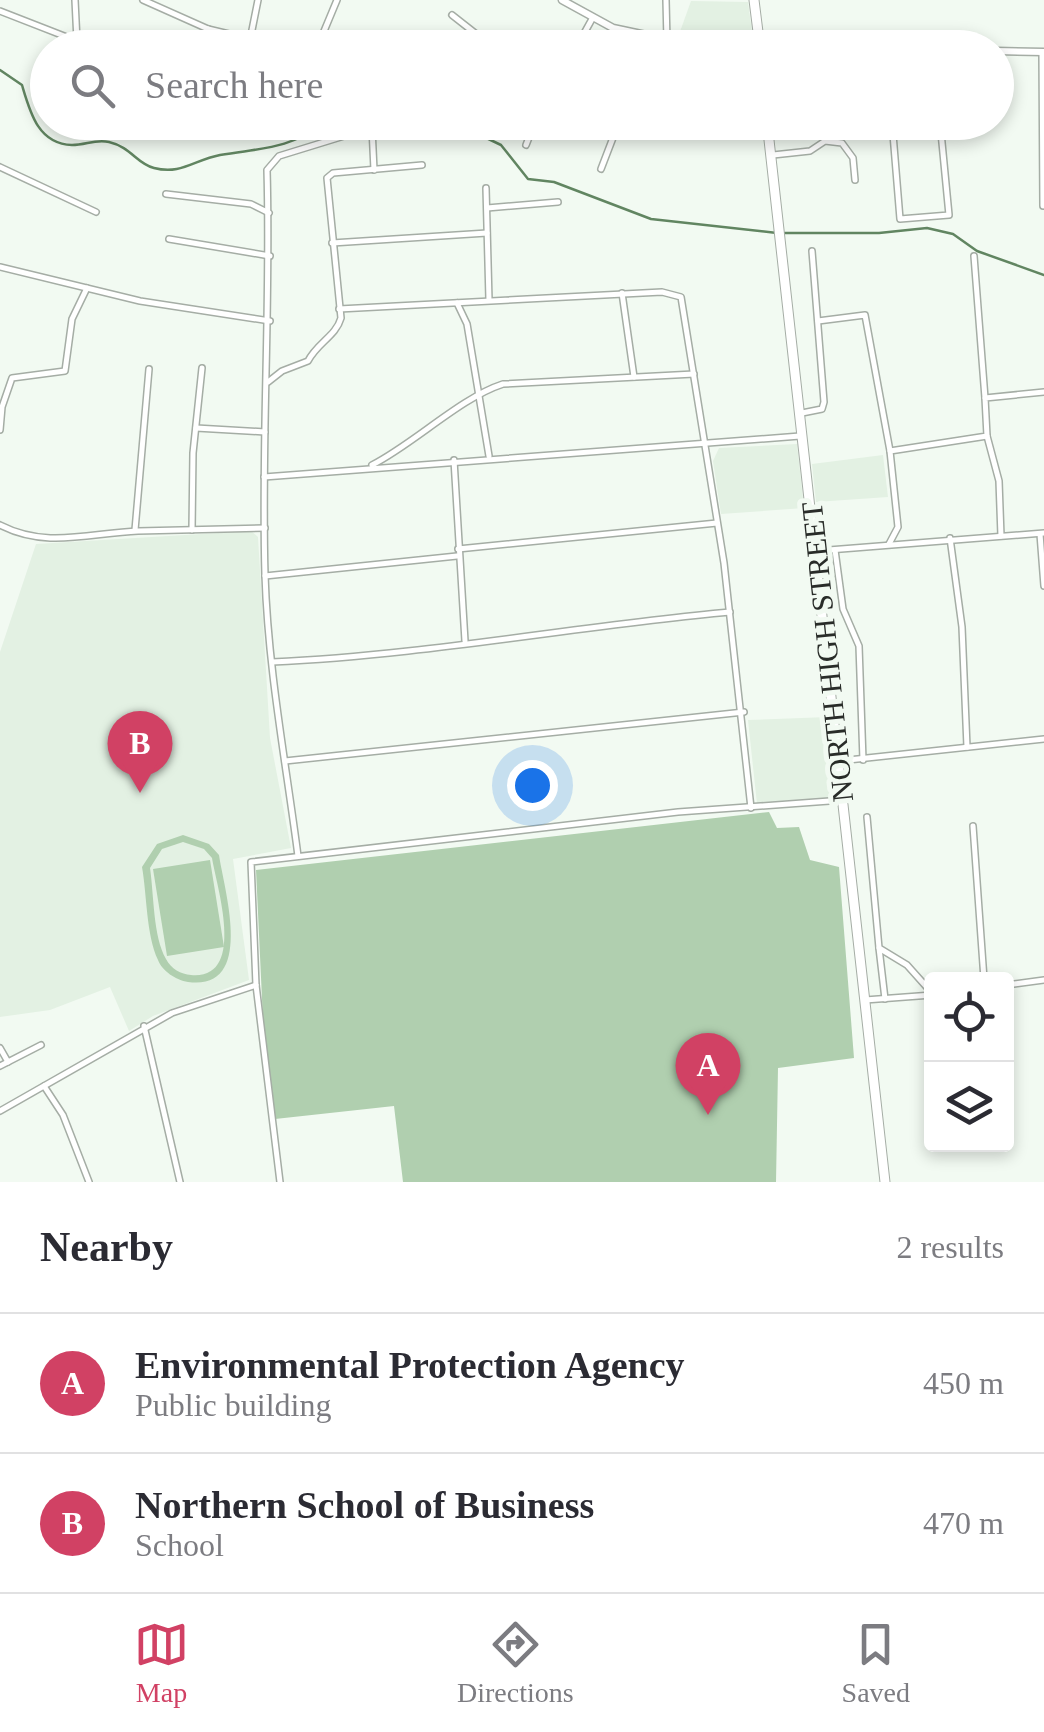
<!DOCTYPE html>
<style>
:root{--surface:#fff;--page:#f2f2f3;--text:#2b2b33;--muted:#7c7c81;--line:#e1e1e2;--accent:#d14164}
body{margin:0;font-family:Georgia,serif;background:var(--page);color:var(--text)}
.controls{position:absolute;right:30px;bottom:30px;display:grid;overflow:hidden;border-radius:10px;box-shadow:0 5px 15px #0003}
.controls button{width:90px;height:90px;display:grid;place-items:center;padding:0;border:0;border-bottom:2px solid var(--line);background:var(--surface);color:var(--text);font:50px sans-serif}
.you{position:absolute;left:532px;top:785px;width:35px;height:35px;margin:-25px;border:8px solid #fff;border-radius:50%;background:#1a73e8;box-shadow:0 0 0 15px #1a73e833}
.badge{display:grid;place-items:center;width:65px;height:65px;border-radius:50%;background:var(--accent);color:#fff;font-size:32px;font-weight:700}
.pin{position:absolute;translate:-50% -82px;filter:drop-shadow(0 2px 5px #0008)}
.pin::after{content:'';position:absolute;top:52px;width:35px;height:30px;background:inherit;clip-path:polygon(0 0,100% 0,50% 100%)}
.list{margin:0;padding:0;list-style:none}
h2{display:flex;justify-content:space-between;align-items:center;height:130px;margin:0;padding:0 40px;font-size:42px}
h2 small{font-size:32px;font-weight:400;color:var(--muted)}
.list li{display:grid;grid-template-columns:65px 1fr auto;gap:30px;align-items:center;box-sizing:border-box;height:140px;padding:0 40px;border-top:2px solid var(--line)}
.list b{display:block;font-size:38px;white-space:nowrap}
.list p{margin:0;font-size:32px;white-space:nowrap;color:var(--muted)}
.list em{font-size:32px;font-style:normal;color:var(--muted)}
.icon{flex:none;width:55px;height:55px;fill:none;stroke:currentColor;stroke-width:2;stroke-linecap:round;stroke-linejoin:round}
.map{position:relative;flex:none;width:1044px;height:1182px;overflow:hidden}
.search{position:absolute;background:var(--surface);box-shadow:0 5px 15px #0003;left:30px;right:30px;top:30px;height:110px;display:flex;align-items:center;gap:25px;box-sizing:border-box;padding:0 35px;border-radius:55px;color:var(--muted);font-size:38px}
.sheet{height:410px;background:var(--surface)}
nav{display:flex;justify-content:space-around;align-items:center;box-sizing:border-box;height:140px;border-top:2px solid var(--line);background:var(--surface);font-size:28px;color:var(--muted)}
nav a{display:grid;justify-items:center;gap:5px}
nav .on{color:var(--accent)}
.map>svg:first-child{display:block}
</style>
<div class="map">
<svg width="1044" height="1182" viewBox="0 0 1044 1182">
<rect width="100%" height="100%" fill="#f2faf2"/>
<g fill="#e3f1e3">
<path d="M 691,1 L 748,2 L 754,47 L 718,47 L 677,40 Z"/>
<path d="M 797,444 L 804,508 L 721,514 L 713,461 L 719,448 Z"/>
<path d="M 883,455 L 888,497 L 816,502 L 812,464 Z"/>
<path d="M 251,531 L 258,537 L 270,738 L 291,848 L 233,859 L 249,980 L 153,1016 L 129,1031 L 110,987 L 50,1010 L 0,1017 L 0,652 L 36,544 Z"/>
<path d="M 828,717 L 837,799 L 757,804 L 748,720 Z"/>
</g>
<g fill="#b0cfaf" fill-rule="evenodd">
<path d="M 769,812 L 777,828 L 799,827 L 810,860 L 839,867 L 854,1058 L 778,1068 L 776,1182 L 403,1182 L 394,1106 L 275,1119 L 265,1063 L 256,870 Z"/>
<path d="M 183,835 L 209,844 L 219,855 C 224,890 256,991 188,982 C 176,980 162,971 158,960 C 146,934 147,895 142,867 L 157,844 ZM 183,842 L 204,849 L 212,858 C 217,888 247,980 191,975 C 181,974 171,969 166,959 C 153,936 154,895 150,868 L 162,849 Z"/>
<path d="M 210,860 L 224,947 L 167,956 L 153,869 Z"/>
</g>
<g fill="none" stroke-linecap="round" stroke-linejoin="round">
<g stroke="#618561" stroke-width="2.5">
<path d="M 0,70 L 22,85 C 30,112 38,144 72,145 C 86,145 95,139 109,142 C 131,147 137,164 154,168 C 181,175 194,160 220,155 C 269,147 283,150 329,122"/>
<path d="M 453,122 L 501,145 L 528,179 L 554,182 L 651,219 L 777,233"/>
<path d="M 785,233 L 879,233 L 927,228 L 953,234 L 977,251 L 1044,275"/>
</g>
<g stroke="#a5ada5" stroke-width="8">
<g id="minor">
<path d="M 75,0 L 77,41 L 89,48"/>
<path d="M 143,0 L 208,29 L 289,48"/>
<path d="M 666,0 L 667,41"/>
<path d="M 0,11 L 77,41"/>
<path d="M 452,15 L 494,48"/>
<path d="M 250,40 L 258,0"/>
<path d="M 204,48 L 208,29"/>
<path d="M 317,48 L 337,0"/>
<path d="M 576,48 L 592,19"/>
<path d="M 1042,52 L 1043,206"/>
<path d="M 892,122 L 900,219 L 949,215 L 940,122"/>
<path d="M 174,123 L 174,122"/>
<path d="M 372,128 L 374,170"/>
<path d="M 526,145 L 535,122"/>
<path d="M 773,155 L 810,151 L 825,141 L 842,143 L 853,158 L 855,180"/>
<path d="M 0,167 L 96,212"/>
<path d="M 601,169 L 619,122"/>
<path d="M 486,188 L 489,300"/>
<path d="M 166,194 L 251,204 L 269,213"/>
<path d="M 487,208 L 558,202"/>
<path d="M 169,239 L 270,256"/>
<path d="M 332,243 L 487,233"/>
<path d="M 974,256 L 985,398"/>
<path d="M 0,267 L 140,301 L 270,321"/>
<path d="M 622,293 L 634,377"/>
<path d="M 457,303 L 467,324 L 489,456"/>
<path d="M 339,309 L 662,292 L 681,297 L 724,563 L 751,808"/>
<path d="M 818,321 L 865,315 L 890,451"/>
<path d="M 268,382 L 282,371 L 308,361 C 317,343 336,336 341,318 L 327,178 L 333,173 L 422,165"/>
<path d="M 802,413 L 822,409 L 824,402 L 812,251"/>
<path d="M 196,428 L 265,432"/>
<path d="M 0,430 L 2,407 L 12,378 L 65,371 L 72,319 L 87,288"/>
<path d="M 987,436 L 999,481 L 1001,536"/>
<path d="M 454,460 L 465,641"/>
<path d="M 372,465 C 415,443 460,398 503,384 L 694,374"/>
<path d="M 264,477 L 800,436"/>
<path d="M 0,525 C 47,549 89,533 138,531 C 181,530 223,529 265,528"/>
<path d="M 135,530 L 149,369"/>
<path d="M 192,530 L 193,453 L 202,368"/>
<path d="M 1040,534 L 1044,586"/>
<path d="M 950,538 L 962,627 L 967,747"/>
<path d="M 889,544 L 898,527 L 890,451 L 987,436 L 985,398 L 1044,392"/>
<path d="M 458,549 L 717,523"/>
<path d="M 835,550 L 843,609 L 859,646 L 863,760"/>
<path d="M 816,551 L 1044,533"/>
<path d="M 265,576 L 457,556"/>
<path d="M 272,662 C 425,655 577,626 730,612"/>
<path d="M 285,761 L 744,712"/>
<path d="M 839,761 L 1044,739"/>
<path d="M 867,817 L 879,948 L 907,965 L 932,993"/>
<path d="M 973,826 L 984,979"/>
<path d="M 298,856 C 286,763 268,669 265,575 C 261,440 271,305 267,170 L 279,156 L 344,136"/>
<path d="M 879,948 L 885,999"/>
<path d="M 1006,985 L 1044,980"/>
<path d="M 865,1000 L 932,995"/>
<path d="M 144,1026 L 180,1182"/>
<path d="M 0,1048 L 8,1062"/>
<path d="M 0,1066 L 41,1045"/>
<path d="M 44,1086 L 63,1115 L 89,1182"/>
<path d="M 0,1111 L 172,1013 L 256,985"/>
<path d="M 280,1182 L 256,985 L 251,862 L 678,812 L 843,800"/>
</g>
</g>
<g stroke="#a5ada5" stroke-width="9">
<g id="tertiary">
<path d="M 562,0 L 613,28 L 707,48"/>
<path d="M 996,51 L 1044,52"/>
</g>
</g>
<g stroke="#a5ada5" stroke-width="11">
<g id="trunk">
<path d="M 754,0 L 760,48"/>
<path d="M 767,122 L 885,1182"/>
</g>
</g>
<use href="#minor" stroke="#fff" stroke-width="5"/>
<use href="#tertiary" stroke="#fff" stroke-width="6"/>
<use href="#trunk" stroke="#fff" stroke-width="9"/>
</g>
<g text-anchor="middle" dominant-baseline="central" stroke-width="10" stroke-linejoin="round" paint-order="stroke">
<g font-size="30" fill="#292c29" stroke="#f2faf2">
<text transform="translate(827 652) rotate(-96)">NORTH HIGH STREET</text>
</g>
</g>
</svg>
<div class="controls">
<button><svg class="icon" aria-label="locate" viewBox="0 0 24 24"><circle cx="12" cy="12" r="6"/><path d="M12 2v4M12 18v4M2 12h4M18 12h4"/></svg></button>
<button><svg class="icon" aria-label="layers" viewBox="0 0 24 24"><path d="M12 4l9 5-9 5-9-5zM3 14l9 5 9-5"/></svg></button>
</div>
<div class="you"></div>
<div class="pin badge" style="left:708px;top:1115px">A</div>
<div class="pin badge" style="left:140px;top:793px">B</div>
<div class="search"><svg class="icon" aria-label="search" viewBox="0 0 24 24"><circle cx="10" cy="10" r="6"/><path d="M15 15l6 6"/></svg>Search here</div>
</div>
<section class="sheet">
<h2>Nearby<small>2 results</small></h2>
<ul class="list">
<li><span class="badge">A</span><div><b>Environmental Protection Agency</b><p>Public building</p></div><em>450 m</em></li>
<li><span class="badge">B</span><div><b>Northern School of Business</b><p>School</p></div><em>470 m</em></li>
</ul>
</section>
<nav>
<a class="on"><svg class="icon" aria-label="map" viewBox="0 0 24 24"><path d="M3 6l6-2 6 2 6-2v14l-6 2-6-2-6 2zM9 4v14M15 6v14"/></svg>Map</a>
<a><svg class="icon" aria-label="directions" viewBox="0 0 24 24"><path d="M12 3l9 9-9 9-9-9zM9 14v-3h6M13 9l2 2-2 2"/></svg>Directions</a>
<a><svg class="icon" aria-label="saved" viewBox="0 0 24 24"><path d="M7 4h10v16l-5-4-5 4z"/></svg>Saved</a>
</nav>
